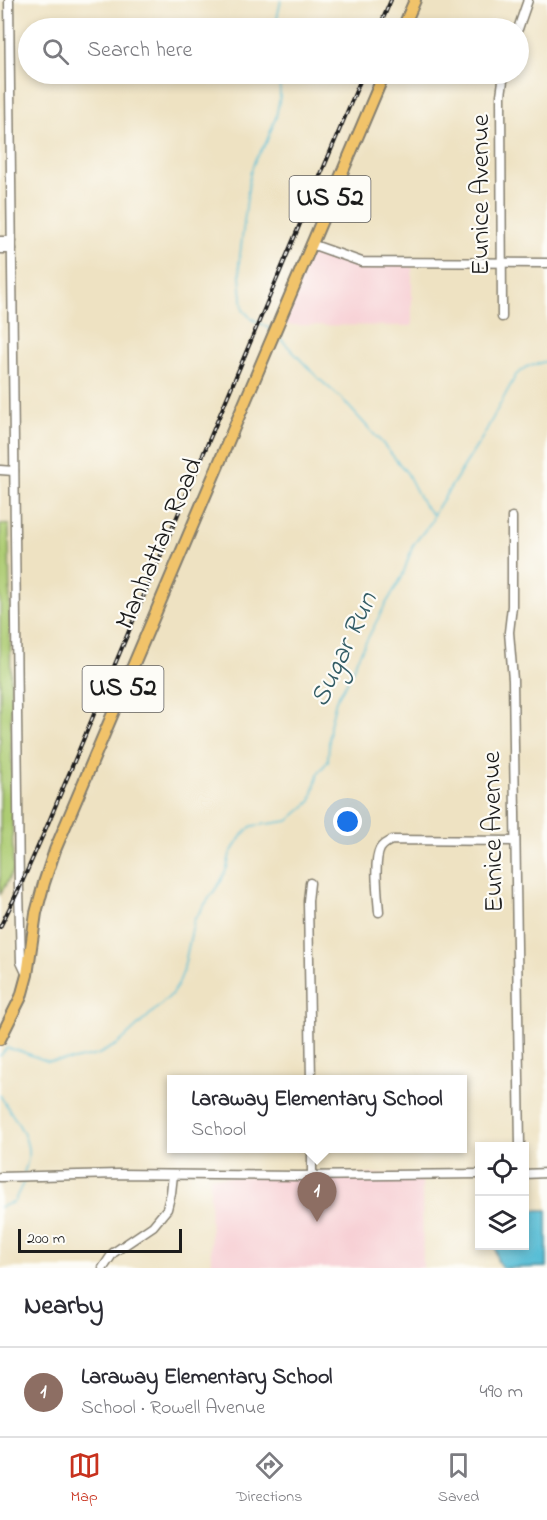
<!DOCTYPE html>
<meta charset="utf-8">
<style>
:root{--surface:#fff;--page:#f2f2f3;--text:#2b2b33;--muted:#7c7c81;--line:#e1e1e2;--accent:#c8321e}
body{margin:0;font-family:"Indie Flower",sans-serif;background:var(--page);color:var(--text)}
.controls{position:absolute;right:18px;bottom:18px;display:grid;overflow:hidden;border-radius:0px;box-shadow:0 3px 9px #0003}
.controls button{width:54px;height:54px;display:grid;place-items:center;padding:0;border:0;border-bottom:2px solid var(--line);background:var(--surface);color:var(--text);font:30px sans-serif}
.scale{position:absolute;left:18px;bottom:15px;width:164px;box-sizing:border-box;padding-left:6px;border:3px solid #1c1c1c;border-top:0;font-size:16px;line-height:21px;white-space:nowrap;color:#1c1c1c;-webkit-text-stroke:4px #fdfcf7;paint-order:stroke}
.you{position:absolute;left:348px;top:822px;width:21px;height:21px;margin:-15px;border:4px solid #fff;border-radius:50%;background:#1a73e8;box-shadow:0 0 0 9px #1a73e833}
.badge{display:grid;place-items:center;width:39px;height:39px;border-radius:50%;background:var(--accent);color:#fff;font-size:20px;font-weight:700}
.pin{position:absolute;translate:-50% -50px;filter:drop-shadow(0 2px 3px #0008)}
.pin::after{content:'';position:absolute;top:32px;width:21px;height:18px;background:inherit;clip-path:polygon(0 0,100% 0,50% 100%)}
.popup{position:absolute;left:167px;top:1075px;width:300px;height:78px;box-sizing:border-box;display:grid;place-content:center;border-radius:0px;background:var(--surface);filter:drop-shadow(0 2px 4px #0005);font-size:20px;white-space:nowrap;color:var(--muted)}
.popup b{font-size:22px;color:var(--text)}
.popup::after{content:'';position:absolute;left:50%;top:100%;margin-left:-12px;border:12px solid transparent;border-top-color:var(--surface)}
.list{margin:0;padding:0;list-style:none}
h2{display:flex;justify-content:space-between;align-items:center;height:78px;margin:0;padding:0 24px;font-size:26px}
h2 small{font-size:20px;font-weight:400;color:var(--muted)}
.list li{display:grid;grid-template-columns:39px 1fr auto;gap:18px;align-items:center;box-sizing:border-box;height:90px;padding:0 24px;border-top:2px solid var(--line)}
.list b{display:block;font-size:22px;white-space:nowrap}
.list p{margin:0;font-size:20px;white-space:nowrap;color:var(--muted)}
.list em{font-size:20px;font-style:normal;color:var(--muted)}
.icon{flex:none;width:33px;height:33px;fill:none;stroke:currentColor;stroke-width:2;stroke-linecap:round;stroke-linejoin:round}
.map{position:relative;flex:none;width:547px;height:1268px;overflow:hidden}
.search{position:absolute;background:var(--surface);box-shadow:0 3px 9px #0003;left:18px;right:18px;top:18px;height:66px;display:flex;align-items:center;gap:15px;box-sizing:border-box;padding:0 21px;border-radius:33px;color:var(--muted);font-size:22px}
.sheet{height:168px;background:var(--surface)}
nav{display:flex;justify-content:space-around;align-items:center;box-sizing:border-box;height:84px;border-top:2px solid var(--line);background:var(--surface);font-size:16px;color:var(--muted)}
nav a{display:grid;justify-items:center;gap:3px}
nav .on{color:var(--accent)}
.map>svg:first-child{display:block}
</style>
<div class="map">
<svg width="547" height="1268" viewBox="0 0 547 1268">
<rect width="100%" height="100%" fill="#fdfcf7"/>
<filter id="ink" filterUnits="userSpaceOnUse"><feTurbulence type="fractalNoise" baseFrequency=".0167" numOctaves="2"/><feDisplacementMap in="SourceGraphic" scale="12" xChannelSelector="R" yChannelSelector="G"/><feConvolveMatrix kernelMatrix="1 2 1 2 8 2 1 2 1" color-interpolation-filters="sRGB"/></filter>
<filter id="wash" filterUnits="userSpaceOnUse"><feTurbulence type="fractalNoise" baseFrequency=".008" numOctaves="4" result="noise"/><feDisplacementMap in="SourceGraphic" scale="24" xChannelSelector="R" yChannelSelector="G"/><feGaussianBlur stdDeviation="1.35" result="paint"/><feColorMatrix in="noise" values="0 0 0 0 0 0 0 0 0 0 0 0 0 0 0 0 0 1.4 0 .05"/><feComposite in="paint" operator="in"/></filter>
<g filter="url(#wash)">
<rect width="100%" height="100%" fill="#eee2c2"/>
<g fill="#f7cfd4">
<path d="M 312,247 L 336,256 L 412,266 L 412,326 L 279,325 Z"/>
<path d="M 422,1174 L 423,1268 L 211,1268 L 210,1177 Z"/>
</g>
<path fill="#adcc73" stroke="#647448" stroke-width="1.5" d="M 0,524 L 9,525 L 13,871 L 0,895 Z"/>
<path fill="#58bed6" stroke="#3a6d79" stroke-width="1.5" d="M 525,1210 L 547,1210 L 547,1267 L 502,1268 L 497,1260 L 495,1246 L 524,1246 Z"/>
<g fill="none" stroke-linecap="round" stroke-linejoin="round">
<g stroke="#58bed6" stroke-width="1.5">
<path d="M 275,28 L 281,0"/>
<path d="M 272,330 L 252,319 L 243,310 L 239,263 L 250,174 L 255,160 L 266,143 L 276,117 L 280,96 L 279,74"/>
<path d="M 277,335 L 318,378 L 342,399 L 383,444 L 407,473 L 423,504 L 432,514"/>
<path d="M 7,1048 L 20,1051 L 47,1061 L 73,1060 L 97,1055 L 118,1044 L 169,997 L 177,987 L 183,972 L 194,920 L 221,881 L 227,868 L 230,854 L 242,835 L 252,826 L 288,821 L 311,801 L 318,773 L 328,761 L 330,725 L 336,700 L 349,679 L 357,659 L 384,607 L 402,577 L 413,545 L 432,521 L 433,515 L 482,438 L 516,375 L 526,367 L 547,361"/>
<path d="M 0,1056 L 6,1049"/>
<path d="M 0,1095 C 11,1115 31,1135 28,1159 C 27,1164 25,1168 24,1173"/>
<path d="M 0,1207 L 14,1202 L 24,1181"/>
</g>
</g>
</g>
<g filter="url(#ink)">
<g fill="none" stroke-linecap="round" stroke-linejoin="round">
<g stroke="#857f6f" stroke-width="11">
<g id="minor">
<path d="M 9,0 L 19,889 L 21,962 L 27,975"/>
<path d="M 518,29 L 528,0"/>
<path d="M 0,241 L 12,241"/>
<path d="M 311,244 L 362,262 L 547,263"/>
<path d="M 0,249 L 12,249"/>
<path d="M 502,317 L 501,95 L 504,74"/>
<path d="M 0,470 L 14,471"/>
<path d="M 512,517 L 512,606 L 509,632 L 513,680 L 520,1146"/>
<path d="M 310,883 L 308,901 L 311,1080"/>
<path d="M 379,912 C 378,897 373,862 380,849 C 383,844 387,842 392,840 L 515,841"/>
<path d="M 312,1148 L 312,1176"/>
<path d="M 524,1174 L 547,1173"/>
<path d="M 0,1177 L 118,1174 L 298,1176 L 480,1174"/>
<path d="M 103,1268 L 113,1253 L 153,1226 L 167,1209 L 171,1193 L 173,1175"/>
</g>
</g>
<g stroke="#857f6f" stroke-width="14">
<g id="major">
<path d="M 403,28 L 415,0"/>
<path d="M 0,1039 L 21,997 L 27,975 L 36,913 L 44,883 L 55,850 L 384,74"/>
</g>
</g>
<use href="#minor" stroke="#fff" stroke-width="8"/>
<use href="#major" stroke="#f1c36a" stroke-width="10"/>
<g stroke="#1c1c1c" stroke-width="4">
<g id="rail">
<path d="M 379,28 L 391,0"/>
<path d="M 0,927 L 19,889 L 47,826 L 363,74"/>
</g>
</g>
<use href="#rail" stroke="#fdfcf7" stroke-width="1.5" stroke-dasharray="4.5" stroke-linecap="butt"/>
</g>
</g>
<g text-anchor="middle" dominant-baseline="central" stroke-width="4.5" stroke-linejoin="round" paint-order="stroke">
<g fill="#fdfcf7" stroke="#605f5e" stroke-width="1.5">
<rect x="289.5" y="176" width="81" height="46" rx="4.5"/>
<rect x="82.5" y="666" width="81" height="46" rx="4.5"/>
</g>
<g font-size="26" font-weight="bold" fill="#1c1c1c">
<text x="330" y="199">US 52</text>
<text x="123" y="689">US 52</text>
</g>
<g font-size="27" fill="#1c1c1c" stroke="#fdfcf7">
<text transform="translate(481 195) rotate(-90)">Eunice Avenue</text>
<text transform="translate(160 544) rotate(-67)">Manhattan Road</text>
<text transform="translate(494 832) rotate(-91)">Eunice Avenue</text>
</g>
<g font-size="28" font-style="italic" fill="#345d66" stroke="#fdfcf7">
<text transform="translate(345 650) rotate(-65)">Sugar Run</text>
</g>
</g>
</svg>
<div class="controls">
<button><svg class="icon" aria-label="locate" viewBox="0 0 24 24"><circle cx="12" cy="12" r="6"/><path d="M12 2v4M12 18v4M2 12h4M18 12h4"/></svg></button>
<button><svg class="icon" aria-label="layers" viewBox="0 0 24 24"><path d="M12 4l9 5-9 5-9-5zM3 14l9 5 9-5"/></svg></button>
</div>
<div class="scale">200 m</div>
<div class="you"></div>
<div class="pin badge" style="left:317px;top:1222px;background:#8d6e63">1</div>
<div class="popup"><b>Laraway Elementary School</b>School</div>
<div class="search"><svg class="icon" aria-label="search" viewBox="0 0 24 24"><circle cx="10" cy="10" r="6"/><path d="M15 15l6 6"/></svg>Search here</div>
</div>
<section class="sheet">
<h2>Nearby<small></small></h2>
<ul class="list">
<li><span class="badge" style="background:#8d6e63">1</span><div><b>Laraway Elementary School</b><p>School · Rowell Avenue</p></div><em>490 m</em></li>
</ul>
</section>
<nav>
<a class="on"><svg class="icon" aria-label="map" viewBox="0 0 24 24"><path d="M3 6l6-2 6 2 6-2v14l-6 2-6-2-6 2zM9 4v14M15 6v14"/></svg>Map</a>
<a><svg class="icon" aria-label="directions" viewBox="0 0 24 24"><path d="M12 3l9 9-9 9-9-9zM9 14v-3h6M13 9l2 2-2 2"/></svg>Directions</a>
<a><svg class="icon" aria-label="saved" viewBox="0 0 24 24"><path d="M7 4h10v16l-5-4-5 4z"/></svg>Saved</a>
</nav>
